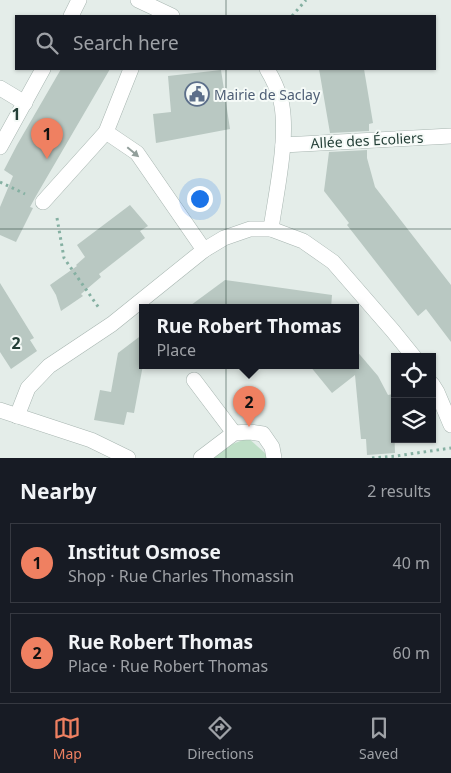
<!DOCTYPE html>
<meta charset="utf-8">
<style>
:root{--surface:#171b24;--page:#242831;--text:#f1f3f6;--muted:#9ea1a6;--line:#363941;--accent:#ef8061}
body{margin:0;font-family:"Noto Sans",sans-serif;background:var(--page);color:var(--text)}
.controls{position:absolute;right:15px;bottom:15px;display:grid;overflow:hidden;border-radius:0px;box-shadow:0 1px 4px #0004}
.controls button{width:45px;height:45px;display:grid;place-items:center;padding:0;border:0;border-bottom:1px solid var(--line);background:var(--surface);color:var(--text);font:25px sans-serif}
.you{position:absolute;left:199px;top:198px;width:18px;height:18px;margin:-12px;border:4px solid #fff;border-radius:50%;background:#1a73e8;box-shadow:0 0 0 8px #1a73e833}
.badge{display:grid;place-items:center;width:32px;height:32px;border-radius:50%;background:var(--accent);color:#111;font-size:16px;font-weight:700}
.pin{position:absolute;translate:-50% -41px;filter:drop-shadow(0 1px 2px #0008)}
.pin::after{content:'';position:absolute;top:26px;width:18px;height:15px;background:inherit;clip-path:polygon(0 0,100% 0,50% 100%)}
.popup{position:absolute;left:139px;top:304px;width:220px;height:65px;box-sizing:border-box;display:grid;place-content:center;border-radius:0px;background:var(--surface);filter:drop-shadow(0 1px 4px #0005);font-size:16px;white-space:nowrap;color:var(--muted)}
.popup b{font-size:19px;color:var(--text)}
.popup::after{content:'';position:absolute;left:50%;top:100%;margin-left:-10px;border:10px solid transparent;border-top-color:var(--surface)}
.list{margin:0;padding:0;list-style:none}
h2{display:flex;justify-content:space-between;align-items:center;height:65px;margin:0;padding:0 20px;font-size:21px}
h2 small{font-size:16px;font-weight:400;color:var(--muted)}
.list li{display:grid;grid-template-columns:32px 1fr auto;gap:15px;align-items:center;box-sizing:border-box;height:80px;margin:0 10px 10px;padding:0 10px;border:1px solid var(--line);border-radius:0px}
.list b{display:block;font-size:19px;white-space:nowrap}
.list p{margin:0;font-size:16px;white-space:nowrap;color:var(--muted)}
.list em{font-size:16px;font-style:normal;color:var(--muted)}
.icon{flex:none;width:28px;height:28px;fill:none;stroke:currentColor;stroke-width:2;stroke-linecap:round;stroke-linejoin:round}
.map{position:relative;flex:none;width:451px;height:458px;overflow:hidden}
.search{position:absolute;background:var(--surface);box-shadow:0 1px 4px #0004;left:15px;right:15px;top:15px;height:55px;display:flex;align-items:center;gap:12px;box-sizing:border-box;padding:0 18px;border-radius:0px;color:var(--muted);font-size:19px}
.sheet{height:245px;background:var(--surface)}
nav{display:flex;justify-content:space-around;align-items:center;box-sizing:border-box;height:70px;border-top:1px solid var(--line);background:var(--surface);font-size:14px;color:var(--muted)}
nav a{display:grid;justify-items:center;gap:2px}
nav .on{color:var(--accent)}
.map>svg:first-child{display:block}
</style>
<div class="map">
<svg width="451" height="458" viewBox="0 0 451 458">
<rect width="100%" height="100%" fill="#e4ede9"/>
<path fill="#bedec6" d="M 248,438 L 266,454 L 266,458 L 213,458 L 225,447 Z"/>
<g fill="#b9c8c2">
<path d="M 61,69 L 110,69 L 36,196 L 30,207 L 33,208 L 16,242 L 0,235 L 0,207 L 13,176 L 4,170 L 17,145 Z"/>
<path d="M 319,69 L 364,69 L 373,123 L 369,124 L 369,131 L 330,133 Z"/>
<path d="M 221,70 L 230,129 L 156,143 L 153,114 L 171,112 L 168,76 Z"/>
<path d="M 367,150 L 367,158 L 375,187 L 451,285 L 451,342 L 426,309 L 418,316 L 347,225 L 349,223 L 324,191 L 329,152 Z"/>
<path d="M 130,205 L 148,226 L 140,231 L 145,238 L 99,274 L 101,277 L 81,294 L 83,296 L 61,311 L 56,295 L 50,285 L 77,266 L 76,265 L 85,257 L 77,245 Z"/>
<path d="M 225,280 L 332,295 L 331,308 L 187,308 Z"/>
<path d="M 0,283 L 34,338 L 30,340 L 37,351 L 11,369 L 0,352 Z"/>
<path d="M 143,334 L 143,365 L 134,413 L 127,412 L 124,425 L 94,420 L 100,390 L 111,392 L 118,353 Z"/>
<path d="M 355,349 L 378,376 L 388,395 L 393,394 L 395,453 L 367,455 L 366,439 L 361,439 L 355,375 L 332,393 L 310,366 L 355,366 Z"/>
</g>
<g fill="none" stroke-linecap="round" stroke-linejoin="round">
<g stroke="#a7b5b0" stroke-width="16">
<g id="minor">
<path d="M 138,0 L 172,16"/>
<path d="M 71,16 L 79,0"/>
<path d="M 131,69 L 106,132 L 137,153 L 204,250"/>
<path d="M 267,69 C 273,79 278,90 281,101 C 289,136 276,193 271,229"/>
<path d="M 0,88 L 25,103"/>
<path d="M 283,145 L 451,136"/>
<path d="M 0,147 L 43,69"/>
<path d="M 43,202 L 106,132"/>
<path d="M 194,380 L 234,433"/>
<path d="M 432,384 L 437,392 L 451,425"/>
<path d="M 0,410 L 91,440 L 128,458"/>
<path d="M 17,416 L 28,388 L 49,366 L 112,324 L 204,250 L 224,238 L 250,229 L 271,229 L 303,241 L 333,262 L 393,331 L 414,357"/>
<path d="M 201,458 L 234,433 L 250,432 L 263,434 L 272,447 L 274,458"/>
</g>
</g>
<g stroke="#85b0a2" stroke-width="3" stroke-dasharray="2.5 4" stroke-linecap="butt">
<path d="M 292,16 L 306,0"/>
<path d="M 0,182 L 25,194"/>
<path d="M 57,218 L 64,258 L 99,308"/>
<path d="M 372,458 L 396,456 L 451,448"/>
</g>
<use href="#minor" stroke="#fff" stroke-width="15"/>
</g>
<defs><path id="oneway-solid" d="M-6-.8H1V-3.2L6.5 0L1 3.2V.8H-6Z" transform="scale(1.25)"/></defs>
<use fill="#929f9b" href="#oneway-solid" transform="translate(133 152) rotate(40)"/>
<path fill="none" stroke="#243f37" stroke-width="1" stroke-opacity="0.55" d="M 226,0 L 226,16M 226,69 L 226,458M 0,229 L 451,229"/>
<defs>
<g id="civic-ring" transform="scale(1.25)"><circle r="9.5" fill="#f5faf7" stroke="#5c6f8a" stroke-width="1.5"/><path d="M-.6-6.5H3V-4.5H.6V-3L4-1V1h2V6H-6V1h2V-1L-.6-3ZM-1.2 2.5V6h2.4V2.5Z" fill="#5c6f8a"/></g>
</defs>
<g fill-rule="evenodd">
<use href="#civic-ring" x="197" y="94"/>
</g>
<g text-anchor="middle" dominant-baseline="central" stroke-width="4" stroke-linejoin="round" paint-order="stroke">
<g font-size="14" fill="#4e5e75" stroke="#f5faf7" text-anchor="start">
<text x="214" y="94">Mairie de Saclay</text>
</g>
<g font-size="14" fill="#243f37" stroke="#f5faf7">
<text transform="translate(367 140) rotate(-3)">Allée des Écoliers</text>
</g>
</g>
<g font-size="16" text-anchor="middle" font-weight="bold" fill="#243f37" stroke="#f5faf7" stroke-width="4" stroke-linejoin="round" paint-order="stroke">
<text x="16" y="120">1</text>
<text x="16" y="349">2</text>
</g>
</svg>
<div class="controls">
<button><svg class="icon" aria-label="locate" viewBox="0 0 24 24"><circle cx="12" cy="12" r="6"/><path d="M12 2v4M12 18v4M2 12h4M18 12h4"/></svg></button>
<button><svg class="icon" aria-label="layers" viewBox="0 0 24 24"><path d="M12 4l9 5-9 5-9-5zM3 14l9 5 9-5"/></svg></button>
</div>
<div class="you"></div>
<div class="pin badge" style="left:47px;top:159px">1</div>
<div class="pin badge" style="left:249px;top:427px">2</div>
<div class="popup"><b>Rue Robert Thomas</b>Place</div>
<div class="search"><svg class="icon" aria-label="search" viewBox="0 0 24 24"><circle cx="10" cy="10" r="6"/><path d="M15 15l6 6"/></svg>Search here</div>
</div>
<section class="sheet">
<h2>Nearby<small>2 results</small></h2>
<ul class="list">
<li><span class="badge">1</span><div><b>Institut Osmose</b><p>Shop · Rue Charles Thomassin</p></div><em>40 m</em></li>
<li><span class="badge">2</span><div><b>Rue Robert Thomas</b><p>Place · Rue Robert Thomas</p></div><em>60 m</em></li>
</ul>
</section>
<nav>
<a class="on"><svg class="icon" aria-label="map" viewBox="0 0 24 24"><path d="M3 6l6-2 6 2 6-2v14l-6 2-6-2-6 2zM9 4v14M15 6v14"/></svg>Map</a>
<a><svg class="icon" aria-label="directions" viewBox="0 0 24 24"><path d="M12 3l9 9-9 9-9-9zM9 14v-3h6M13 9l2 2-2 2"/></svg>Directions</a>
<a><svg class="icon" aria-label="saved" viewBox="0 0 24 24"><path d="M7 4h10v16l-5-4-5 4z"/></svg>Saved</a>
</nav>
